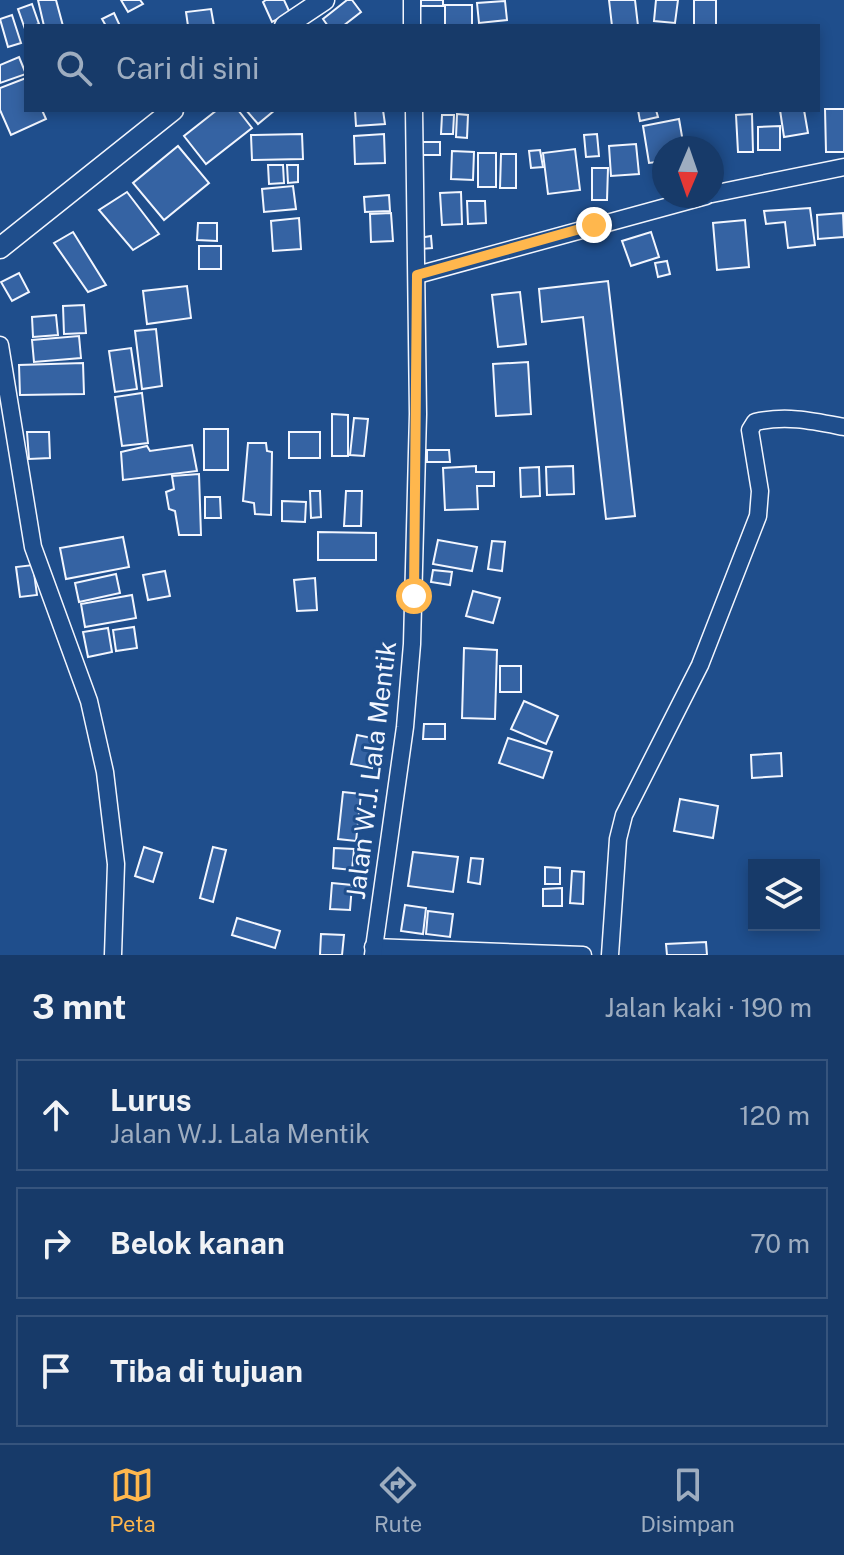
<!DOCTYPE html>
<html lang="id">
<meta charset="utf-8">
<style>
:root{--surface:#173a69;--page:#20416f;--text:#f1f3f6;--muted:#9eadc0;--line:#36547d;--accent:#ffb74d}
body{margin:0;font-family:"Public Sans",sans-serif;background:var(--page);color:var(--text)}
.controls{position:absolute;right:24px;bottom:24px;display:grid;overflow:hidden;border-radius:0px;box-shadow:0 4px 12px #0003}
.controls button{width:72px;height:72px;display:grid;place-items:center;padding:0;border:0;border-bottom:2px solid var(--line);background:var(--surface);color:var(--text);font:40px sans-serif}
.compass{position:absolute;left:652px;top:136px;width:72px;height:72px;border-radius:50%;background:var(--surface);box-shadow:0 4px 12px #0003;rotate:182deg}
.stop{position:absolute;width:24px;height:24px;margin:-18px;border:6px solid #ffb74d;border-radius:50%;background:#fff}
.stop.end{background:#ffb74d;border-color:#fff;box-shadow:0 2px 8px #0008}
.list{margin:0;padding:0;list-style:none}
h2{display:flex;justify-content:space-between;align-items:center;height:104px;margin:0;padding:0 32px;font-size:34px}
h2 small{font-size:26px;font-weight:400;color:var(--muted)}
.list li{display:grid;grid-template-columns:52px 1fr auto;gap:24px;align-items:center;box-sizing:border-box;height:112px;margin:0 16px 16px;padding:0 16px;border:2px solid var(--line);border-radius:0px}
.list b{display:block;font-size:30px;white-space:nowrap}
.list p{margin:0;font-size:26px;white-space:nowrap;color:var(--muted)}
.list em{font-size:26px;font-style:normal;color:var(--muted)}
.icon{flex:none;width:44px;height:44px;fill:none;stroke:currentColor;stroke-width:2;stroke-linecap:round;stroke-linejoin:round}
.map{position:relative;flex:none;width:844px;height:955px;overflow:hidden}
.search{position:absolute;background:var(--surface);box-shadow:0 4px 12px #0003;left:24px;right:24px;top:24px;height:88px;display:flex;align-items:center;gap:20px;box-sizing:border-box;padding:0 28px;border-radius:0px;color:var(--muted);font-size:30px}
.sheet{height:488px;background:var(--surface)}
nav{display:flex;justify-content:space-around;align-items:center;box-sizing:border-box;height:112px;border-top:2px solid var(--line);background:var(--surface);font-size:22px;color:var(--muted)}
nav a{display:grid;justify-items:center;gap:4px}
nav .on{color:var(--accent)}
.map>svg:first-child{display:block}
</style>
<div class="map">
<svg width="844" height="955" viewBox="0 0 844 955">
<rect width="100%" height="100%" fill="#1f4e8c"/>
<g fill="#3563a3" stroke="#f2f6ff" stroke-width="2">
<path d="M 38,0 L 56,0 L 63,26 L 44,26 Z"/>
<path d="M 121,0 L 140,0 L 143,4 L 128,12 Z"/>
<path d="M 266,0 L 284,0 L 290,13 L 272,22 L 263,2 Z"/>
<path d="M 347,0 L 352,0 L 361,12 L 343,26 L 328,26 L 323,19 Z"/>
<rect x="421" y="0" width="22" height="6"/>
<path d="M 609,0 L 635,0 L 638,26 L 612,26 Z"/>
<path d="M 656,0 L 678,0 L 675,23 L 654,21 Z"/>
<rect x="694" y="0" width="22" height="26"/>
<path d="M 505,1 L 507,20 L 479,23 L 477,3 Z"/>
<path d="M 32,4 L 39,24 L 25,29 L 18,9 Z"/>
<rect x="445" y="5" width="27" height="21"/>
<path d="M 211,9 L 214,26 L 188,26 L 186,12 Z"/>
<path d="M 114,13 L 120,26 L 106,26 L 102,19 Z"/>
<path d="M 12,15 L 21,43 L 8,47 L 0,19 Z"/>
<path d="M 19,57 L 26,74 L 0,83 L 0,65 Z"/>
<path d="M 26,78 L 26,110 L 42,110 L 46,119 L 11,135 L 0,110 L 0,88 Z"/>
<path d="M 825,109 L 844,109 L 844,152 L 826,152 Z"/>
<path d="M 217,110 L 238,110 L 252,128 L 206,164 L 184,136 Z"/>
<path d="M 246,110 L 275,110 L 258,124 Z"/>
<path d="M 355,110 L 383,110 L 385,124 L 356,126 Z"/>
<path d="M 638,110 L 656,110 L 658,117 L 640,121 Z"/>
<path d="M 780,110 L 804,110 L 808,133 L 784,137 Z"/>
<path d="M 457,114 L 468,115 L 467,138 L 456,137 Z"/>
<path d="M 752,114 L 753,152 L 738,152 L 736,115 Z"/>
<path d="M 442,115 L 454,115 L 453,134 L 441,134 Z"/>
<path d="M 679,119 L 684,148 L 664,148 L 664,161 L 649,163 L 643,126 Z"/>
<path d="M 780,126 L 780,150 L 758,150 L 758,127 Z"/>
<path d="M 302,134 L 303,159 L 252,160 L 251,135 Z"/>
<path d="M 384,134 L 385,163 L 355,164 L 354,136 Z"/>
<path d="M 597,134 L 599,156 L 586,157 L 584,135 Z"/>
<rect x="422" y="142" width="18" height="13"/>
<path d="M 636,144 L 639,174 L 611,176 L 609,146 Z"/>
<path d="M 178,146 L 209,183 L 164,220 L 133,183 Z"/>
<path d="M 575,149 L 580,190 L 548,194 L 543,153 Z"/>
<path d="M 540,150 L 543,167 L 531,168 L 529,151 Z"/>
<path d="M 452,151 L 474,152 L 473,180 L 451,179 Z"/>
<rect x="478" y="153" width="18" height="34"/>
<path d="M 501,154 L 516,154 L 516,188 L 500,188 Z"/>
<path d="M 268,165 L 283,165 L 284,183 L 269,184 Z"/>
<path d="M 287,165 L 298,165 L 298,182 L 288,183 Z"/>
<path d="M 592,168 L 608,168 L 607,200 L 592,200 Z"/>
<path d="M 293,186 L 296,209 L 264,212 L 262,189 Z"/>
<path d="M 127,192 L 159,234 L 133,250 L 99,210 Z"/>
<path d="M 461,192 L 462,224 L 442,225 L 440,193 Z"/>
<path d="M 389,195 L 390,211 L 365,212 L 364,197 Z"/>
<path d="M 467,201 L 485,201 L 486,223 L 468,224 Z"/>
<path d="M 810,208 L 815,245 L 788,248 L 785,222 L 766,224 L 764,211 Z"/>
<path d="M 391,213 L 393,241 L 371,242 L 370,214 Z"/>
<path d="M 843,213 L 844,237 L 818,239 L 817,215 Z"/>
<path d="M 299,218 L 301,249 L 273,251 L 271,221 Z"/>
<path d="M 745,220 L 749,267 L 717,270 L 713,223 Z"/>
<path d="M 198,223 L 217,223 L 217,241 L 197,240 Z"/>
<path d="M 73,232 L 106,285 L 88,292 L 54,243 Z"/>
<path d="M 651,232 L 659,257 L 631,266 L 622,241 Z"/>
<path d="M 431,236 L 432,248 L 421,249 L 419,238 Z"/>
<rect x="199" y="246" width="22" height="23"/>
<path d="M 667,261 L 670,274 L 658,277 L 655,263 Z"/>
<path d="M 19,273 L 29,292 L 12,301 L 1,282 Z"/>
<path d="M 608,281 L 635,516 L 606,519 L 583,317 L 542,322 L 539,289 Z"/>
<path d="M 187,286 L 191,318 L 147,324 L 143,291 Z"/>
<path d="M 520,292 L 526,344 L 498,347 L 492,295 Z"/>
<path d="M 84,305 L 86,333 L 64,334 L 63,306 Z"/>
<path d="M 56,315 L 58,335 L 33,337 L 32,317 Z"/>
<path d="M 156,329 L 162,386 L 142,389 L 135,331 Z"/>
<path d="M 79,336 L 81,358 L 34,362 L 32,340 Z"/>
<path d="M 131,348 L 137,389 L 115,392 L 109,351 Z"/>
<path d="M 528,362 L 531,414 L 496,416 L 493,364 Z"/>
<path d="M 83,363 L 84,394 L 20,395 L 19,365 Z"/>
<path d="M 142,393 L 148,443 L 122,446 L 115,397 Z"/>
<path d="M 332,414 L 348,415 L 348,456 L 332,456 Z"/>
<path d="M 354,418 L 368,419 L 364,456 L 350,455 Z"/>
<rect x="204" y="429" width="24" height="41"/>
<path d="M 27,432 L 49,432 L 50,458 L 29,459 Z"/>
<rect x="289" y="432" width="31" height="26"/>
<path d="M 248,443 L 266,443 L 267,451 L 272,452 L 271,515 L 255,514 L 254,503 L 243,501 Z"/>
<path d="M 192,445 L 197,471 L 123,480 L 121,452 L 147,446 L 150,451 Z"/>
<path d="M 427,450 L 449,450 L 450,462 L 427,462 Z"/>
<path d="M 476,466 L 476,472 L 494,472 L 494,486 L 477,486 L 478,509 L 445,510 L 443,468 Z"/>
<path d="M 573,466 L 574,494 L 547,495 L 546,467 Z"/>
<path d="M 539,467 L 540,496 L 521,497 L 520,468 Z"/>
<path d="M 199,474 L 201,535 L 179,535 L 175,511 L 169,509 L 166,492 L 174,489 L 172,476 Z"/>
<path d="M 310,491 L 320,491 L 321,517 L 311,518 Z"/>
<path d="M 346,491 L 362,491 L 361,526 L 344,526 Z"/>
<path d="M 205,497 L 220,497 L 221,518 L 205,518 Z"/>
<path d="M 282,501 L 306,502 L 305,522 L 282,521 Z"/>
<path d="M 318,532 L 376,533 L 376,560 L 318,560 Z"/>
<path d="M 123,537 L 129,567 L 66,579 L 60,548 Z"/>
<path d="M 438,540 L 477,547 L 472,571 L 433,564 Z"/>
<path d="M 492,541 L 505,542 L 502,571 L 488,569 Z"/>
<path d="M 33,565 L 37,595 L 20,597 L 16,567 Z"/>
<path d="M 433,570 L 452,572 L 450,585 L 431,582 Z"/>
<path d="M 165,571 L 170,596 L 148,600 L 143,575 Z"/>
<path d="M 116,574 L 120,593 L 79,602 L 75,583 Z"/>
<path d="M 315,578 L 317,610 L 297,611 L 294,580 Z"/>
<path d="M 473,591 L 500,598 L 493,623 L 466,616 Z"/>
<path d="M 132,595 L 136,618 L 85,627 L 81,604 Z"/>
<path d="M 134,627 L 137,648 L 116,651 L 113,630 Z"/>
<path d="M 108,628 L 112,652 L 88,657 L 83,632 Z"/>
<path d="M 464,648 L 497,650 L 495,719 L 462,718 Z"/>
<rect x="500" y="666" width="21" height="26"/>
<path d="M 524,701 L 558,716 L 546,744 L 511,729 Z"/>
<path d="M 424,724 L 445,724 L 445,739 L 423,739 Z"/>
<path d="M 357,735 L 377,739 L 372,768 L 351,764 Z"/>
<path d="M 508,738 L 552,752 L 543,778 L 499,763 Z"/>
<path d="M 781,753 L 782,776 L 752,778 L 751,755 Z"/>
<path d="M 343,792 L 361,794 L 356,841 L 338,839 Z"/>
<path d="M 680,799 L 718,806 L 713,838 L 674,831 Z"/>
<path d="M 144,847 L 162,853 L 153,882 L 135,876 Z"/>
<path d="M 213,847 L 226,850 L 213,902 L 200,898 Z"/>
<path d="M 334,848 L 354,849 L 352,870 L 333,868 Z"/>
<path d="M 413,852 L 458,857 L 453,892 L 408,886 Z"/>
<path d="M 471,858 L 483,859 L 480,884 L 468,882 Z"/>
<path d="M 545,867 L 560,868 L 560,884 L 545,884 Z"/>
<path d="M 572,871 L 584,872 L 583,904 L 570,903 Z"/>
<path d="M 332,883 L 352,885 L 350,910 L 330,909 Z"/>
<path d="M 562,888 L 562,906 L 543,906 L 543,889 Z"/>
<path d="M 405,905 L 426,908 L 423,934 L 401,931 Z"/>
<path d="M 428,911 L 453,914 L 450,937 L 426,934 Z"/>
<path d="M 237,918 L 280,931 L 275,948 L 232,935 Z"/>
<path d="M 321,934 L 344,935 L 342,955 L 320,955 Z"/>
<path d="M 706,942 L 707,955 L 667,955 L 666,944 Z"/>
</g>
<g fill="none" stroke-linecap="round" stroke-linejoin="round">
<g stroke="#f2f6ff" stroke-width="19">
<g id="minor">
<path d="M 412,0 L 412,26"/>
<path d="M 712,194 L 844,167"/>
<path d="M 417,275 L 706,196"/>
<path d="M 0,345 L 33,547 L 89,701 L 105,772 L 116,864 L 113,955"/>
<path d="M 373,947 L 583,955"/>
<path d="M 373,955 L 405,727 L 412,644 L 418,414 L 414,110"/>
<path d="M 610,955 L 618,839 L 624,815 L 700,665 L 758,516 L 760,491 L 750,430 L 755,422 C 787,415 813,421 844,427"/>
</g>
</g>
<g stroke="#f2f6ff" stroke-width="23">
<g id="tertiary">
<path d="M 285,26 L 324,0"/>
<path d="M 0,248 L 173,110"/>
</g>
</g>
<use href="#minor" stroke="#1f4e8c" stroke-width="16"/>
<use href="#tertiary" stroke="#1f4e8c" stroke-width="20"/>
</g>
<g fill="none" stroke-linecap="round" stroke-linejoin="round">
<path stroke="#ffb74d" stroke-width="10" d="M 414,596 L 417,275 L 594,225"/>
</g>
<g text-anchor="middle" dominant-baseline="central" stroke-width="6" stroke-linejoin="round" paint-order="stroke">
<g font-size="26" fill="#f2f6ff" stroke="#1f4e8c">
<text transform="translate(371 770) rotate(-83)">Jalan W.J. Lala Mentik</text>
</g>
</g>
</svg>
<div class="controls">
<button><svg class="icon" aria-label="layers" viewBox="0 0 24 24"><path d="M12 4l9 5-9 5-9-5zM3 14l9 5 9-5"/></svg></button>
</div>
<svg class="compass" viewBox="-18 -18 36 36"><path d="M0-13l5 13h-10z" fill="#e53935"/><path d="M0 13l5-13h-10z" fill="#9eadc0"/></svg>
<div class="stop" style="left:414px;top:596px"></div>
<div class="stop end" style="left:594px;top:225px"></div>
<div class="search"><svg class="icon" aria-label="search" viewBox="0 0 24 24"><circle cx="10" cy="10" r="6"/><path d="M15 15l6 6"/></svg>Cari di sini</div>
</div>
<section class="sheet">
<h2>3 mnt<small>Jalan kaki · 190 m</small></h2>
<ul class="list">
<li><svg class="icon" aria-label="ahead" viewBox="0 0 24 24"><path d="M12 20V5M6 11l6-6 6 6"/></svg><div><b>Lurus</b><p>Jalan W.J. Lala Mentik</p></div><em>120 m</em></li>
<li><svg class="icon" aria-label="right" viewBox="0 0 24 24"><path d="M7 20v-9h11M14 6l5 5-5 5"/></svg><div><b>Belok kanan</b></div><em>70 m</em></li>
<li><svg class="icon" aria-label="arrive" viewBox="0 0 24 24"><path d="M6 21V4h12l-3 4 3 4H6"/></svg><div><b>Tiba di tujuan</b></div></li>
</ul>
</section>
<nav>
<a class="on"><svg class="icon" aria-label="map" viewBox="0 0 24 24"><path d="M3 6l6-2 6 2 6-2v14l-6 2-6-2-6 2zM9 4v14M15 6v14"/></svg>Peta</a>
<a><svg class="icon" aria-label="directions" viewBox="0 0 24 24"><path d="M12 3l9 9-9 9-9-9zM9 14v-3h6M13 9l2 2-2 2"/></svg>Rute</a>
<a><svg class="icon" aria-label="saved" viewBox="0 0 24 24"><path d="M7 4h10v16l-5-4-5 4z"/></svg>Disimpan</a>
</nav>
